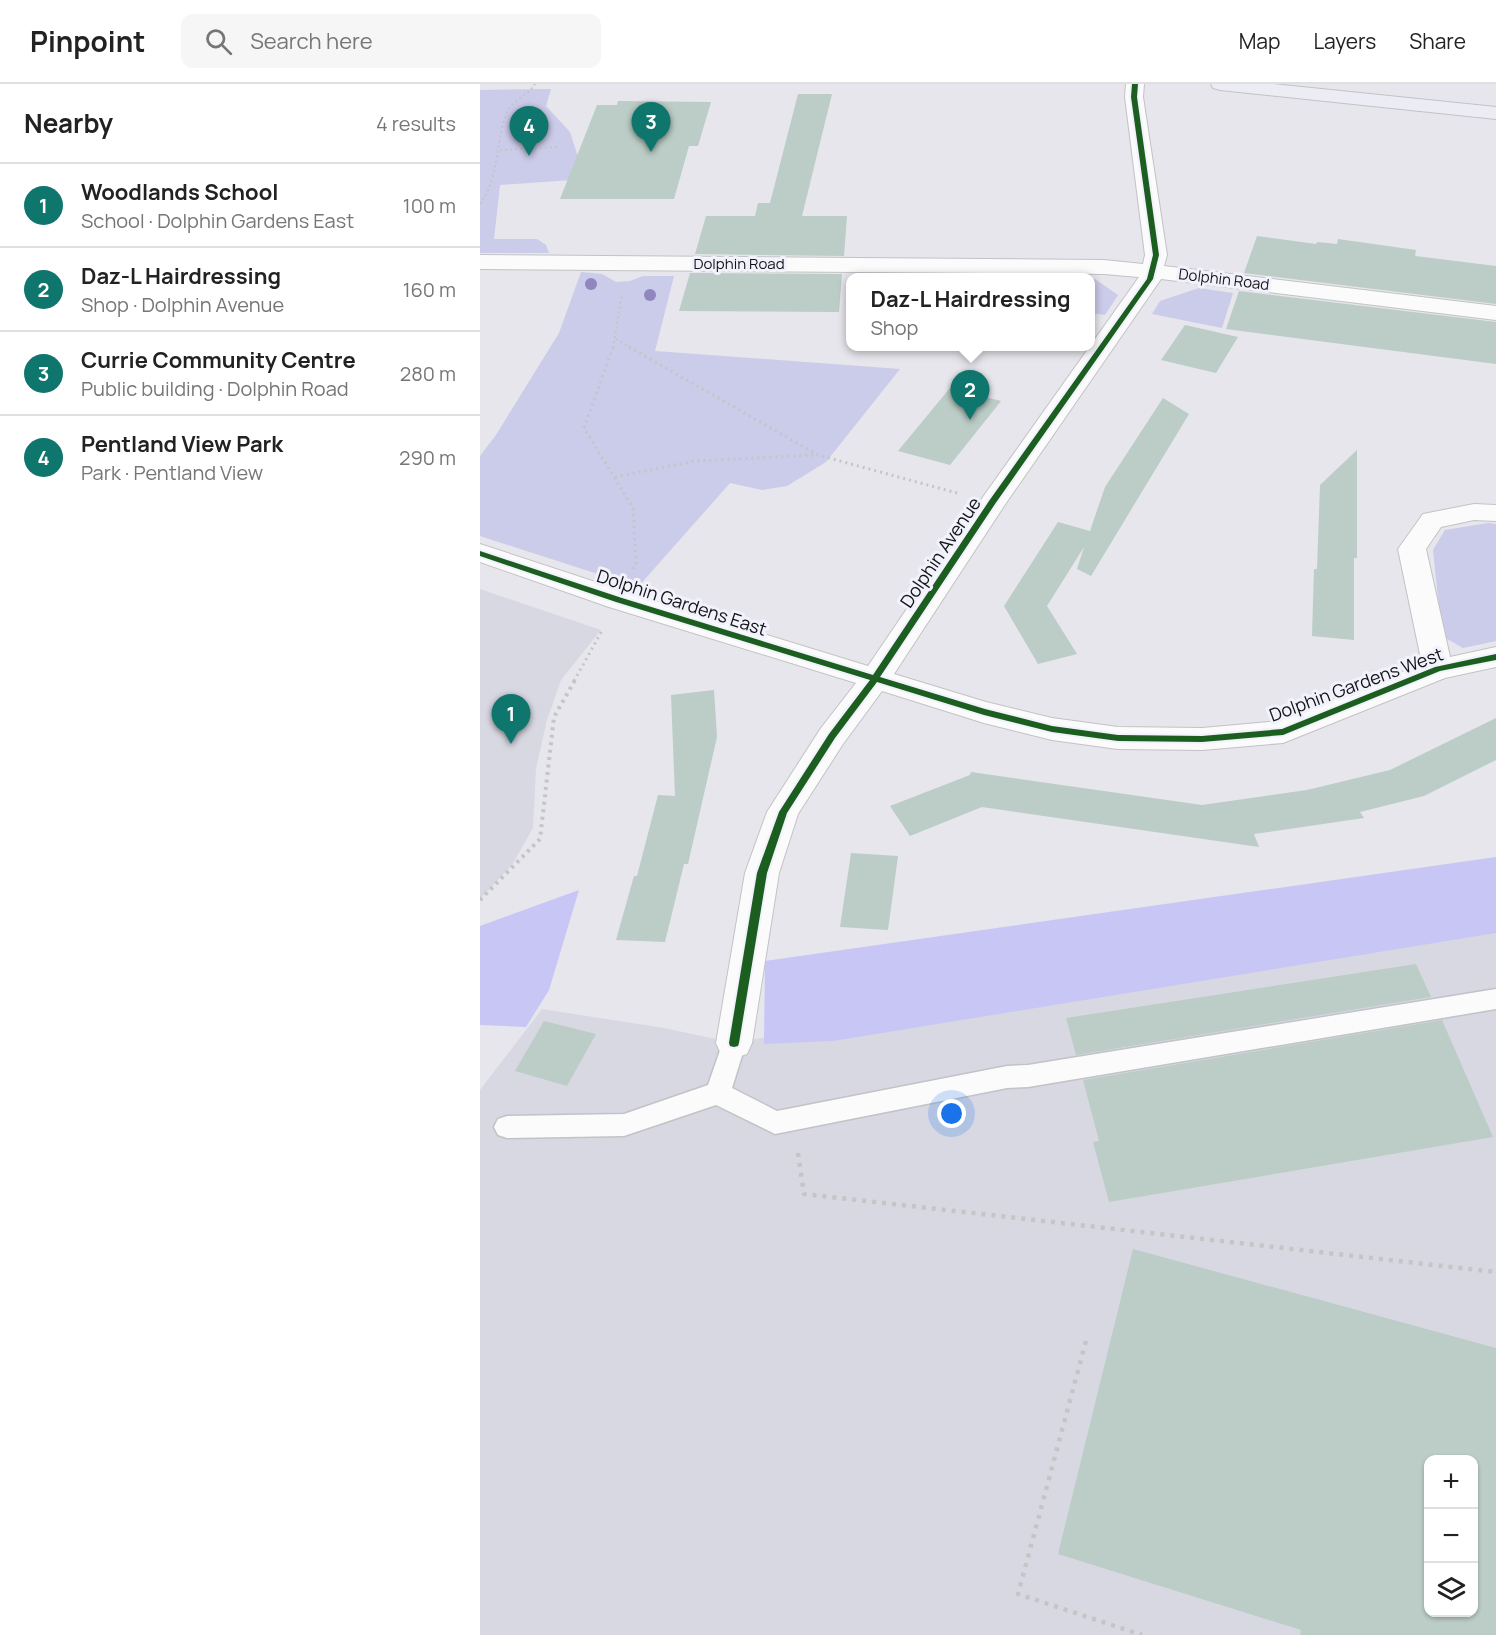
<!DOCTYPE html>
<meta charset="utf-8">
<style>
:root{--surface:#fff;--page:#f6f6f6;--text:#222;--muted:#767676;--line:#e0e0e0;--accent:#0f766e}
body{margin:0;font-family:Manrope,sans-serif;background:var(--page);color:var(--text)}
.controls{position:absolute;right:18px;bottom:18px;display:grid;overflow:hidden;border-radius:12px;box-shadow:0 2px 4px #0004}
.controls button{width:54px;height:54px;display:grid;place-items:center;padding:0;border:0;border-bottom:2px solid var(--line);background:var(--surface);color:var(--text);font:30px sans-serif}
.you{position:absolute;left:472px;top:1030px;width:21px;height:21px;margin:-15px;border:4px solid #fff;border-radius:50%;background:#1a73e8;box-shadow:0 0 0 9px #1a73e833}
.badge{display:grid;place-items:center;width:39px;height:39px;border-radius:50%;background:var(--accent);color:#fff;font-size:20px;font-weight:700}
.pin{position:absolute;translate:-50% -50px;filter:drop-shadow(0 2px 3px #0008)}
.pin::after{content:'';position:absolute;top:32px;width:21px;height:18px;background:inherit;clip-path:polygon(0 0,100% 0,50% 100%)}
.popup{position:absolute;left:366px;top:189px;width:249px;height:78px;box-sizing:border-box;display:grid;place-content:center;border-radius:12px;background:var(--surface);filter:drop-shadow(0 2px 4px #0005);font-size:20px;white-space:nowrap;color:var(--muted)}
.popup b{font-size:22px;color:var(--text)}
.popup::after{content:'';position:absolute;left:50%;top:100%;margin-left:-12px;border:12px solid transparent;border-top-color:var(--surface)}
.list{margin:0;padding:0;list-style:none}
h2{display:flex;justify-content:space-between;align-items:center;height:78px;margin:0;padding:0 24px;font-size:26px}
h2 small{font-size:20px;font-weight:400;color:var(--muted)}
.list li{display:grid;grid-template-columns:39px 1fr auto;gap:18px;align-items:center;box-sizing:border-box;height:84px;padding:0 24px;border-top:2px solid var(--line)}
.list b{display:block;font-size:22px;white-space:nowrap}
.list p{margin:0;font-size:20px;white-space:nowrap;color:var(--muted)}
.list em{font-size:20px;font-style:normal;color:var(--muted)}
.icon{flex:none;width:33px;height:33px;fill:none;stroke:currentColor;stroke-width:2;stroke-linecap:round;stroke-linejoin:round}
.map{position:relative;flex:none;width:1016px;height:1551px;overflow:hidden}
header{display:flex;align-items:center;gap:36px;box-sizing:border-box;height:84px;padding:0 30px;background:var(--surface);border-bottom:2px solid var(--line)}
header strong{font-size:28px}
nav{display:flex;gap:33px;margin-inline-start:auto;font-size:21px}
.search{width:420px;height:54px;background:var(--page);display:flex;align-items:center;gap:15px;box-sizing:border-box;padding:0 21px;border-radius:12px;color:var(--muted);font-size:22px}
main{display:flex}
aside{flex:1;background:var(--surface)}
.map>svg:first-child{display:block}
</style>
<header>
<strong>Pinpoint</strong>
<div class="search"><svg class="icon" aria-label="search" viewBox="0 0 24 24"><circle cx="10" cy="10" r="6"/><path d="M15 15l6 6"/></svg>Search here</div>
<nav><a>Map</a><a>Layers</a><a>Share</a></nav>
</header>
<main>
<aside>
<h2>Nearby<small>4 results</small></h2>
<ul class="list">
<li><span class="badge">1</span><div><b>Woodlands School</b><p>School · Dolphin Gardens East</p></div><em>100 m</em></li>
<li><span class="badge">2</span><div><b>Daz-L Hairdressing</b><p>Shop · Dolphin Avenue</p></div><em>160 m</em></li>
<li><span class="badge">3</span><div><b>Currie Community Centre</b><p>Public building · Dolphin Road</p></div><em>280 m</em></li>
<li><span class="badge">4</span><div><b>Pentland View Park</b><p>Park · Pentland View</p></div><em>290 m</em></li>
</ul>
</aside>
<div class="map">
<svg width="1016" height="1551" viewBox="0 0 1016 1551">
<rect width="100%" height="100%" fill="#e6e6ec"/>
<g fill="#d8d8e3" fill-rule="evenodd">
<path d="M 0,505 L 121,546 L 81,596 L 67,636 L 56,684 L 53,744 L 32,781 L 0,815 Z"/>
<path d="M 1016,843 L 1016,1551 L 0,1551 L 0,1006 L 62,925 L 184,944 L 254,959 L 353,941 ZM 948,1376 L 994,1376 L 994,1528 L 948,1528 Z"/>
</g>
<g fill="#cbcbea">
<path d="M 71,5 L 66,22 L 90,48 L 105,95 L 20,101 L 14,155 L 57,155 L 66,161 L 69,169 L 0,169 L 0,6 Z"/>
<path d="M 101,188 L 122,190 L 136,198 L 150,197 L 163,192 L 194,192 L 175,267 L 420,285 L 346,378 L 307,402 L 282,406 L 250,399 L 158,503 L 0,452 L 0,372 L 16,351 L 79,249 Z"/>
<path d="M 610,195 L 615,195 L 638,211 L 625,231 L 610,229 Z"/>
<path d="M 719,204 L 753,209 L 742,244 L 672,230 L 680,217 Z"/>
<path d="M 1008,439 L 1016,440 L 1016,557 L 983,564 L 962,552 L 953,466 L 965,446 Z"/>
</g>
<g fill="#c7c6f5">
<path d="M 1016,773 L 1016,849 L 353,957 L 284,960 L 285,877 Z"/>
<path d="M 99,806 L 69,906 L 46,943 L 0,941 L 0,842 Z"/>
</g>
<g fill="#bbcdc6" fill-rule="evenodd">
<path d="M 318,10 L 352,10 L 322,132 L 367,132 L 364,172 L 215,170 L 226,132 L 275,132 L 278,119 L 290,119 Z"/>
<path d="M 138,17 L 231,18 L 218,62 L 209,62 L 194,115 L 80,115 L 117,21 L 137,21 Z"/>
<path d="M 777,152 L 836,160 L 837,158 L 857,160 L 858,155 L 936,166 L 935,172 L 1016,182 L 1016,220 L 764,189 Z"/>
<path d="M 210,189 L 362,190 L 359,228 L 199,227 Z"/>
<path d="M 759,207 L 1016,238 L 1016,280 L 746,245 Z"/>
<path d="M 705,241 L 758,253 L 736,289 L 681,276 Z"/>
<path d="M 470,304 L 521,317 L 470,381 L 418,367 Z"/>
<path d="M 683,314 L 709,330 L 611,492 L 597,485 L 604,463 L 567,522 L 597,570 L 558,580 L 524,522 L 578,438 L 610,447 L 625,403 Z"/>
<path d="M 877,366 L 877,474 L 874,474 L 874,556 L 832,552 L 834,485 L 837,485 L 840,401 Z"/>
<path d="M 234,606 L 237,653 L 208,780 L 204,780 L 185,858 L 136,856 L 154,792 L 157,792 L 178,711 L 195,712 L 191,611 Z"/>
<path d="M 1016,634 L 1016,676 L 944,712 L 880,728 L 884,734 L 774,750 L 779,763 L 502,723 L 430,752 L 410,722 L 490,691 L 491,688 L 722,721 L 827,706 L 910,686 Z"/>
<path d="M 371,769 L 418,772 L 408,846 L 360,843 Z"/>
<path d="M 936,880 L 951,913 L 596,971 L 586,934 Z"/>
<path d="M 962,936 L 1013,1053 L 629,1118 L 613,1058 L 619,1057 L 603,996 Z"/>
<path d="M 64,937 L 116,950 L 87,1002 L 35,987 Z"/>
<path d="M 653,1165 L 1016,1264 L 1016,1551 L 820,1551 L 821,1546 L 578,1470 ZM 948,1376 L 993,1376 L 993,1528 L 948,1528 Z"/>
</g>
<g fill="none" stroke-linecap="round" stroke-linejoin="round">
<g stroke="#c2c2c7" stroke-width="3">
<path id="lane" d="M 1016,905 L 1016,925 L 548,1003 L 527,1004 L 295,1050 L 236,1021 L 144,1052 L 27,1054 L 18,1051 L 14,1043 L 18,1035 L 27,1032 L 144,1030 L 228,1001 L 245,952 L 254,949 L 263,952 L 266,959 L 252,1004 L 297,1027 L 527,982 L 548,981 Z"/>
</g>
<g stroke="#c2c2c7" stroke-width="2">
<path id="street" d="M 646,0 L 664,0 L 663,13 L 687,171 L 684,182 L 1016,222 L 1016,236 L 681,195 L 524,422 L 414,590 L 506,618 L 572,634 L 638,643 L 722,644 L 799,637 L 942,580 L 918,465 L 943,430 L 994,420 L 1016,421 L 1016,437 L 994,436 L 961,443 L 946,465 L 970,573 L 1016,563 L 1016,583 L 965,594 L 803,659 L 722,666 L 638,665 L 572,656 L 504,639 L 402,607 L 363,660 L 318,730 L 299,789 L 272,959 L 267,970 L 254,974 L 241,970 L 236,959 L 265,789 L 287,728 L 341,644 L 376,599 L 129,523 L 0,478 L 0,460 L 149,509 L 388,582 L 503,413 L 659,193 L 624,190 L 0,185 L 0,171 L 624,176 L 663,180 L 665,171 L 645,13 Z"/>
</g>
<g stroke="#c3c3c5" stroke-width="2">
<path id="primary" d="M 731,0 L 793,0 L 1016,23 L 1016,35 L 740,6 L 733,4 Z"/>
</g>
<g stroke="#c5c5c7" stroke-width="2" stroke-dasharray="2 3" stroke-linecap="butt">
<path d="M 20,66 L 78,63"/>
<path d="M 0,120 C 20,92 15,60 26,30 C 31,17 48,12 55,0"/>
<path d="M 136,255 L 152,264"/>
<path d="M 133,264 L 142,210"/>
</g>
<g stroke="#c5c5c7" stroke-width="3" stroke-dasharray="2 4" stroke-linecap="butt">
<path d="M 133,263 L 104,344 L 153,424 L 156,479 L 153,485"/>
<path d="M 149,263 L 338,371 L 477,409"/>
<path d="M 135,393 L 215,377 L 337,371"/>
<path d="M 94,597 L 123,545"/>
</g>
<path stroke="#c5c5c7" stroke-width="4" stroke-dasharray="3 4.5" stroke-linecap="butt" d="M 0,816 L 60,755 L 74,633 L 95,596"/>
<g stroke="#c5c5c7" stroke-width="4.5" stroke-dasharray="4 6" stroke-linecap="butt">
<path d="M 318,1069 L 324,1110 L 1016,1188"/>
<path d="M 606,1257 L 538,1510 L 662,1551"/>
</g>
<use href="#lane" fill="#fbfbfc" fill-rule="evenodd"/>
<use href="#street" fill="#fbfbfc" fill-rule="evenodd"/>
<use href="#primary" fill="#ececf4" fill-rule="evenodd"/>
<g stroke="#f1f2fb" stroke-width="4">
<path id="cycleway" d="M 652,0 L 658,0 L 657,13 L 679,171 L 673,195 L 515,420 L 400,593 L 505,625 L 572,642 L 638,651 L 722,652 L 802,645 L 955,583 L 1016,570 L 1016,576 L 960,587 L 803,651 L 722,658 L 638,657 L 572,648 L 504,631 L 397,598 L 355,654 L 307,729 L 287,789 L 259,959 L 258,962 L 254,963 L 250,962 L 249,959 L 277,789 L 299,728 L 349,650 L 390,596 L 136,518 L 0,472 L 0,467 L 142,514 L 393,591 L 509,417 L 667,195 L 673,171 L 651,13 Z"/>
</g>
<use href="#cycleway" fill="#1b5e20" fill-rule="evenodd"/>
</g>
<g fill="#8f87bd">
<circle cx="111" cy="200" r="6"/>
<circle cx="170" cy="211" r="6"/>
</g>
<g text-anchor="middle" dominant-baseline="central" stroke-width="6" stroke-linejoin="round" paint-order="stroke">
<g font-size="15" fill="#141417" stroke="#f1f2fb">
<text x="259" y="179">Dolphin Road</text>
<text transform="translate(744 195) rotate(7)">Dolphin Road</text>
</g>
<g font-size="18" fill="#141417" stroke="#f1f2fb">
<text transform="translate(460 468) rotate(-56)">Dolphin Avenue</text>
<text transform="translate(202 518) rotate(18)">Dolphin Gardens East</text>
<text transform="translate(876 600) rotate(-20)">Dolphin Gardens West</text>
</g>
</g>
</svg>
<div class="controls">
<button>+</button>
<button>−</button>
<button><svg class="icon" aria-label="layers" viewBox="0 0 24 24"><path d="M12 4l9 5-9 5-9-5zM3 14l9 5 9-5"/></svg></button>
</div>
<div class="you"></div>
<div class="pin badge" style="left:31px;top:660px">1</div>
<div class="pin badge" style="left:490px;top:336px">2</div>
<div class="popup"><b>Daz-L Hairdressing</b>Shop</div>
<div class="pin badge" style="left:171px;top:68px">3</div>
<div class="pin badge" style="left:49px;top:72px">4</div>
</div>
</main>
